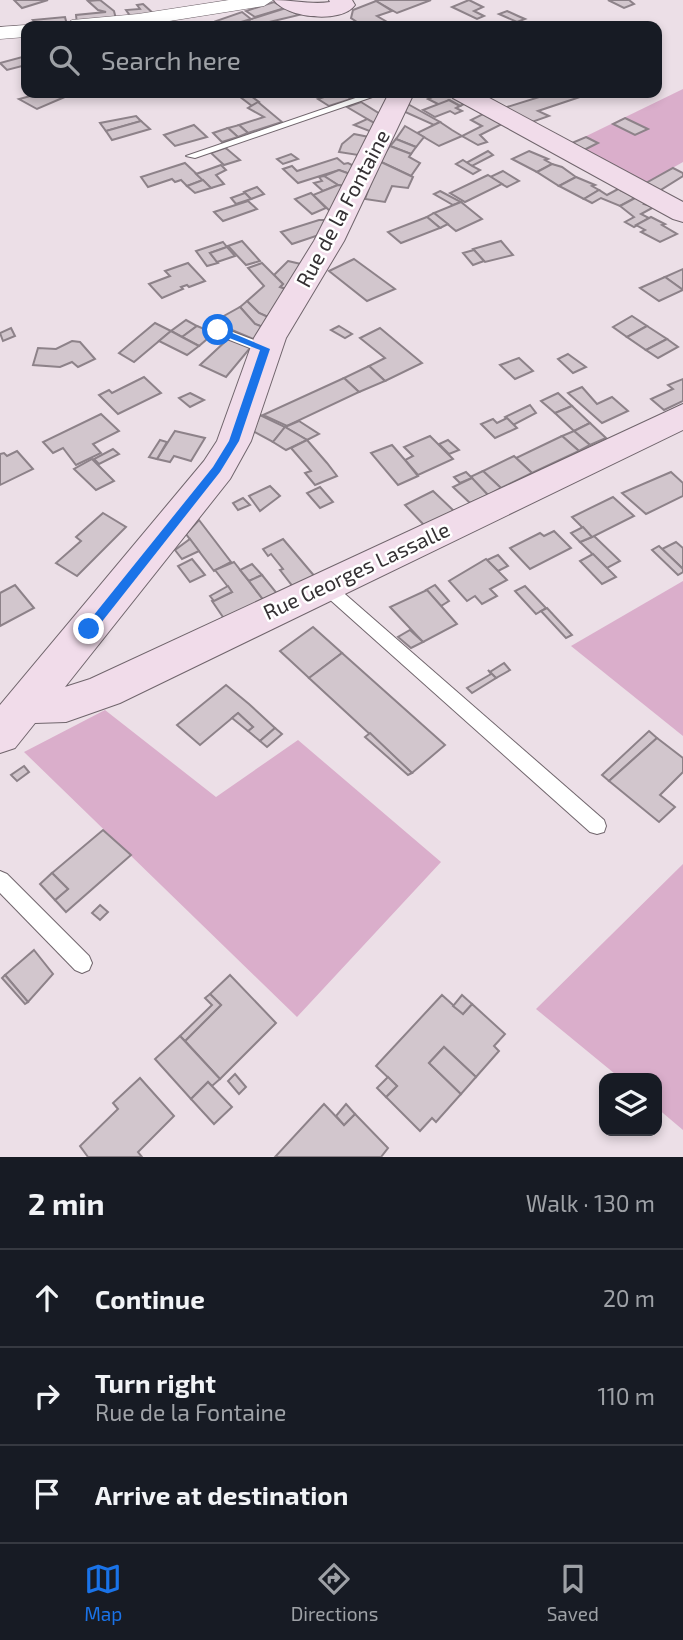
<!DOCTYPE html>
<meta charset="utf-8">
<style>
:root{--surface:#171b24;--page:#20242c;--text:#f1f3f6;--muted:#9ea1a6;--line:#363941;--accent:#1a73e8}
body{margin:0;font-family:"Exo 2",sans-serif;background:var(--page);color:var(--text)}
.controls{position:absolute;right:21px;bottom:21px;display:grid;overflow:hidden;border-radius:14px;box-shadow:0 4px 10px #0003}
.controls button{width:63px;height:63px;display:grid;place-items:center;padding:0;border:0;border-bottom:2px solid var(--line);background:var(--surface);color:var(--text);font:35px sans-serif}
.stop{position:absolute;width:21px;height:21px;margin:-16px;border:5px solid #1a73e8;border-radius:50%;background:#fff}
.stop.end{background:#1a73e8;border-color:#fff;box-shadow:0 2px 7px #0008}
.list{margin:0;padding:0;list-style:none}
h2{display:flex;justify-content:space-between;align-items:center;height:91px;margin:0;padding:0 28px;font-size:30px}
h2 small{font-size:23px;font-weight:400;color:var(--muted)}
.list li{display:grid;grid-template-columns:46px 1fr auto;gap:21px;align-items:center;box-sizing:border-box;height:98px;padding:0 28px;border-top:2px solid var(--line)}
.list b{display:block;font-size:26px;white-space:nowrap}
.list p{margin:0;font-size:23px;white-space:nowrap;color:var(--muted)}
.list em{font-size:23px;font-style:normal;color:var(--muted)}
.icon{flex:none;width:38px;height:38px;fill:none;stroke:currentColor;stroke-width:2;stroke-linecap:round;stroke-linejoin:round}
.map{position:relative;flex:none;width:683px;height:1157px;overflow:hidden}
.search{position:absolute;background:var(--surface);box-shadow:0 4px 10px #0003;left:21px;right:21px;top:21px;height:77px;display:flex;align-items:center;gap:18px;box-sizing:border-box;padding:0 24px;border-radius:14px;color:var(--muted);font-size:26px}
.sheet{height:385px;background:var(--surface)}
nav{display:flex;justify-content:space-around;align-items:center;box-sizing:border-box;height:98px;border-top:2px solid var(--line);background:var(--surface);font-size:19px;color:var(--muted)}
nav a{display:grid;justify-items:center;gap:4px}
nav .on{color:var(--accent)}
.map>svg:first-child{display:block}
</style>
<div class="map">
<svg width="683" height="1157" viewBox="0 0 683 1157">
<rect width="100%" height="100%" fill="#ecdfe7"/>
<g fill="#daaecb">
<path d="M 683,89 L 683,162 L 646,183 L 572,143 Z"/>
<path d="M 683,581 L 683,736 L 571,646 Z"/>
<path d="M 105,710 L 216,797 L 298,740 L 441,862 L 297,1017 L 24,752 Z"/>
<path d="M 683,864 L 683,1130 L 657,1108 L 657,1078 L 620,1078 L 536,1009 Z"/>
</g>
<g fill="#d2c6cd" stroke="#8d8289" stroke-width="2">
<path d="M 14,0 L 48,0 L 22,8 Z"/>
<path d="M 100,0 L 114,11 L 116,19 L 77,24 L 76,15 L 106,12 L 98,10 L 88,1 Z"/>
<path d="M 378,0 L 431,0 L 397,13 L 376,1 Z"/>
<path d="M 469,0 L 483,7 L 474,11 L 484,16 L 477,19 L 452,7 Z"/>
<path d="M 608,0 L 629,0 L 634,4 L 624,8 Z"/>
<path d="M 376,1 L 392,11 L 377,16 L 389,23 L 363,26 L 351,18 L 353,10 Z"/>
<path d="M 274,2 L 285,8 L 255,17 L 246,11 Z"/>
<path d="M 143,4 L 155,15 L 131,17 L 126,10 L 140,9 L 137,5 Z"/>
<path d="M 286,8 L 299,15 L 261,24 L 264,26 L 253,26 L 256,26 L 248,20 Z"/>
<path d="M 507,11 L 518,16 L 525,19 L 517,22 L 499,14 Z"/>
<path d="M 242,12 L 251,19 L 228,26 L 222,26 L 216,21 Z"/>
<path d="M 65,17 L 67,25 L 39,26 L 33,20 Z"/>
<path d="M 26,56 L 26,65 L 7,70 L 0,63 Z"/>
<path d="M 42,93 L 62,93 L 67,96 L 37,109 L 19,99 Z"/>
<path d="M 235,93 L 247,93 L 259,102 L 252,106 Z"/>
<path d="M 336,93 L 342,93 L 351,99 L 329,106 L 318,99 Z"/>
<path d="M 441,93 L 446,93 L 466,103 L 460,106 L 449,100 L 440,105 L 428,99 Z"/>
<path d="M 552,93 L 578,93 L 583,96 L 538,111 L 549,116 L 532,122 L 504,108 Z"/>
<path d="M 449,100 L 460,106 L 456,108 L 462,111 L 455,114 L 450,111 L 435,117 L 423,110 Z"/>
<path d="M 258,102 L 282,122 L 248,133 L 239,125 L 264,117 L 248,108 Z"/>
<path d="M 361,102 L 380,114 L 376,124 L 347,107 Z"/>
<path d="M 406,103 L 440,122 L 434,125 L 403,111 Z"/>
<path d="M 487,112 L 506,122 L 480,135 L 487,142 L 478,145 L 462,136 L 482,126 L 471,120 Z"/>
<path d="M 136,116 L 141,121 L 106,131 L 100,123 Z"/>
<path d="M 625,118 L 648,129 L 635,135 L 613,124 Z"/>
<path d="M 367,119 L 376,124 L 372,132 L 354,125 Z"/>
<path d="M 141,121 L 150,129 L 112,140 L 106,131 Z"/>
<path d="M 440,122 L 452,130 L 462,136 L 439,146 L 417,133 Z"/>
<path d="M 194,125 L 207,137 L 175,146 L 164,135 Z"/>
<path d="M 239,125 L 248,133 L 238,137 L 228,128 Z"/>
<path d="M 405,126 L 424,137 L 416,147 L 396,139 Z"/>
<path d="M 228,128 L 238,137 L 222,142 L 213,133 Z"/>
<path d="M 354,134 L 369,137 L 358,155 L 339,152 L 342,144 Z"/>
<path d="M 586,137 L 598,143 L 584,150 L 572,143 Z"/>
<path d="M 396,139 L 416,147 L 411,154 L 390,146 Z"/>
<path d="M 390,146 L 411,154 L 409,157 L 420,163 L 411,176 L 379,161 Z"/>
<path d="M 225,148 L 227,149 L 240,160 L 224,165 L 211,153 Z"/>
<path d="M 488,151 L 493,155 L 472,166 L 466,163 Z"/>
<path d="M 529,151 L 548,159 L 545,160 L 552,164 L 537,172 L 512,159 Z"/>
<path d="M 291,154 L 298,159 L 283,164 L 277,159 Z"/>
<path d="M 337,158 L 344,164 L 348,163 L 354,166 L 350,174 L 339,170 L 298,183 L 283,169 L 292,166 L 297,171 Z"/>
<path d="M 463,160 L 472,166 L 480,170 L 473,174 L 456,164 Z"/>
<path d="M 379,161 L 413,177 L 408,188 L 392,186 L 385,202 L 365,199 Z"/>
<path d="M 185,163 L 203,180 L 187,186 L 181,180 L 175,182 L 172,179 L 148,187 L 141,177 Z"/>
<path d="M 552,164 L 562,167 L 576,177 L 559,186 L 537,172 Z"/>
<path d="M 221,165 L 226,170 L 216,175 L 224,184 L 211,188 L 196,174 Z"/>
<path d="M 673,168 L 683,173 L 683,176 L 659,191 L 646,183 Z"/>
<path d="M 339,170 L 350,174 L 345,186 L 338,185 L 324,176 Z"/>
<path d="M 503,171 L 519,181 L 507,187 L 490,177 Z"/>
<path d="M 488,175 L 502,184 L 465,202 L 450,193 Z"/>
<path d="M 324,176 L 338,185 L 323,191 L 314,183 L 322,181 L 319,177 Z"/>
<path d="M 576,177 L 595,185 L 592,186 L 599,190 L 584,199 L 559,186 Z"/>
<path d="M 203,180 L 211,188 L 195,193 L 187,186 Z"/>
<path d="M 338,185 L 345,186 L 332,213 L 313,195 Z"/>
<path d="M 257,187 L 264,194 L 251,199 L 244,192 Z"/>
<path d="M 620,188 L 624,190 L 622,191 L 637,197 L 620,206 L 601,198 L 592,203 L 584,199 L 599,190 L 607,195 Z"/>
<path d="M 440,191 L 461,202 L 453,205 L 434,194 Z"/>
<path d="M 245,193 L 251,199 L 236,204 L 231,198 Z"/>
<path d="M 311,193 L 326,208 L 312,214 L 295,199 Z"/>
<path d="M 637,197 L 646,202 L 644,204 L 654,207 L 641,214 L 649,218 L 634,227 L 625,222 L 634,217 L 620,206 Z"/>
<path d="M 248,201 L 257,209 L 223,221 L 214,212 Z"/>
<path d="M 461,202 L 482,219 L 456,231 L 434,213 Z"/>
<path d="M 434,213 L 448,224 L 440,228 L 427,217 Z"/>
<path d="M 427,217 L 440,228 L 401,243 L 388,232 Z"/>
<path d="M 651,217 L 665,224 L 662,225 L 677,234 L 660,242 L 641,232 L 645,230 L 636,225 Z"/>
<path d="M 319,220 L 330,220 L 325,233 L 292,244 L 281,232 Z"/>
<path d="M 242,241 L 260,261 L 246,265 L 228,246 Z"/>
<path d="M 501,241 L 513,255 L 485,262 L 473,249 Z"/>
<path d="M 223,242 L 227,247 L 210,253 L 218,263 L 207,266 L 196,251 Z"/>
<path d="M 227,247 L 235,256 L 217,262 L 210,253 Z"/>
<path d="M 474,250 L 484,261 L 473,265 L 463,253 Z"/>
<path d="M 354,259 L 395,289 L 367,301 L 329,271 Z"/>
<path d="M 288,261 L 305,265 L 288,290 L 280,287 L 283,284 L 274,275 Z"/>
<path d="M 188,263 L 205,281 L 189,287 L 187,285 L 181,287 L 183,289 L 162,298 L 149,284 L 170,276 L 165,271 Z"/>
<path d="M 262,263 L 283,284 L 280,287 L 288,290 L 268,317 L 259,313 L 247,301 L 264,286 L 248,268 Z"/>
<path d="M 683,269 L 683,290 L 665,277 Z"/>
<path d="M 665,277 L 683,290 L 659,301 L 640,288 Z"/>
<path d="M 247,301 L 259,313 L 268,317 L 263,327 L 255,324 L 240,307 Z"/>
<path d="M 240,307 L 255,324 L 263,327 L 256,340 L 213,322 Z"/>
<path d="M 632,316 L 647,326 L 627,337 L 613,327 Z"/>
<path d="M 186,320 L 197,326 L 182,337 L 171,331 Z"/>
<path d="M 155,323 L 171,331 L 134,362 L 119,353 Z"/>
<path d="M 197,326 L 214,333 L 199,346 L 182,337 Z"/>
<path d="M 339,326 L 352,334 L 345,338 L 331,330 Z"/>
<path d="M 647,326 L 667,339 L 646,350 L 627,337 Z"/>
<path d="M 11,328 L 15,336 L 3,341 L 0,333 Z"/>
<path d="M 380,328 L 422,363 L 385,381 L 369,366 L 385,358 L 360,338 Z"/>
<path d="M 171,331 L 182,337 L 199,346 L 187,355 L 159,341 Z"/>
<path d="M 228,339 L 251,347 L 226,377 L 200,365 Z"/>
<path d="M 667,339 L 678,347 L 658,358 L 646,350 Z"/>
<path d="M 72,341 L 80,342 L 95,359 L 78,367 L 72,362 L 60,367 L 33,365 L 38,348 L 56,349 Z"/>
<path d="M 568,354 L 586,367 L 573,373 L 558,359 Z"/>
<path d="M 519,358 L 533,371 L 515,379 L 500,365 Z"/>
<path d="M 369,366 L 385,381 L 359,392 L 344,378 Z"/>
<path d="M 144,377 L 161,393 L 118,414 L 99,395 L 109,390 L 112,393 Z"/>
<path d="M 344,378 L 359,392 L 287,426 L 263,415 Z"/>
<path d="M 683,379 L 683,401 L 664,410 L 651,399 L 673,389 L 668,385 Z"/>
<path d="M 582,387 L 597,404 L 612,397 L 628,411 L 602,423 L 568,393 Z"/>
<path d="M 190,393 L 204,400 L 190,407 L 179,398 Z"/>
<path d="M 558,393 L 572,406 L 555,413 L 541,401 Z"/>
<path d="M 530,405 L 536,413 L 513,425 L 505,417 Z"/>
<path d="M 572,406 L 590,423 L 574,431 L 555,413 Z"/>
<path d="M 101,414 L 119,431 L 93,444 L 101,453 L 76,465 L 63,448 L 53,453 L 43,442 Z"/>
<path d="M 260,415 L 285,427 L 273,442 L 253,431 Z"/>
<path d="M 507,418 L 517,428 L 495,438 L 481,424 L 493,419 L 497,423 Z"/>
<path d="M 299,421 L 319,434 L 307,440 L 285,427 Z"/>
<path d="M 590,423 L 606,438 L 590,445 L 574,431 Z"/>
<path d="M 285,427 L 307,440 L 286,450 L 273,442 Z"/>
<path d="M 175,431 L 205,438 L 191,461 L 174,456 L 170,462 L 157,459 Z"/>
<path d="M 574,431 L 590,445 L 579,451 L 562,436 Z"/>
<path d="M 430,436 L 453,459 L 418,475 L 405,460 L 413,456 L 404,447 Z"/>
<path d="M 562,436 L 579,451 L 532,473 L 516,458 Z"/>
<path d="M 160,440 L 167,442 L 157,459 L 149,457 Z"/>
<path d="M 307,440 L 327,463 L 337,476 L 315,485 L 305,473 L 311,471 L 291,448 Z"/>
<path d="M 448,440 L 459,450 L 449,454 L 439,444 Z"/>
<path d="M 392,445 L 405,460 L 418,476 L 398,485 L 371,453 Z"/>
<path d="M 113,449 L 119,454 L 99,464 L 94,459 Z"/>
<path d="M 17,451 L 33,469 L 0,485 L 0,454 L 4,453 L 7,456 Z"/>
<path d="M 514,456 L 532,473 L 501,488 L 483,471 Z"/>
<path d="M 92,459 L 114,481 L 96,490 L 74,469 Z"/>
<path d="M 483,471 L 501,488 L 488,495 L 470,477 Z"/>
<path d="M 466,472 L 472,478 L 460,483 L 454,477 Z"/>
<path d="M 671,472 L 683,483 L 683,496 L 646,514 L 622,493 Z"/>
<path d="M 472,478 L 488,495 L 470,503 L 453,487 Z"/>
<path d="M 270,486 L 280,496 L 260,511 L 249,496 Z"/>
<path d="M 320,487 L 333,502 L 320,508 L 307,493 Z"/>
<path d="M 433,491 L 454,511 L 424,525 L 405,505 Z"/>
<path d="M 613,497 L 634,516 L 594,536 L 620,561 L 607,568 L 580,542 L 592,537 L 572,517 Z"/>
<path d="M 243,498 L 250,505 L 238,510 L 233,503 Z"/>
<path d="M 103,513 L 126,527 L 77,576 L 56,563 L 81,541 L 76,537 Z"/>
<path d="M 199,520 L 231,562 L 214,571 L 186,534 Z"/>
<path d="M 583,527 L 592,537 L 580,542 L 571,533 Z"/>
<path d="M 554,531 L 571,548 L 530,569 L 510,548 L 540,533 L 544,536 Z"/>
<path d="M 190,539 L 199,551 L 182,559 L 175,550 Z"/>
<path d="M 283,539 L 316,578 L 294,588 L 280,570 L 283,569 L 271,554 L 268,556 L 263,549 Z"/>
<path d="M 676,542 L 683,548 L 683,569 L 662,549 Z"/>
<path d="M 659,546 L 683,569 L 683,572 L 678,575 L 652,550 Z"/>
<path d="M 593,554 L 616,577 L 602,584 L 580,561 Z"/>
<path d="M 498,555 L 508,566 L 498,571 L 487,560 Z"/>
<path d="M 192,559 L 205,575 L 190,582 L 178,566 Z"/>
<path d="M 486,559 L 507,580 L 490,589 L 497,596 L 482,604 L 475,596 L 467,601 L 449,581 Z"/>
<path d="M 234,562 L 265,602 L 225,620 L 212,601 L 232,592 L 215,570 Z"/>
<path d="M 252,564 L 262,575 L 249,581 L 240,570 Z"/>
<path d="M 262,575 L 279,596 L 265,602 L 249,581 Z"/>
<path d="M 15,585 L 34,608 L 0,626 L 0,593 Z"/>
<path d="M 435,585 L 449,601 L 441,606 L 426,590 Z"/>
<path d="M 228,586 L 232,592 L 214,601 L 210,596 Z"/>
<path d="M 525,586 L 546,608 L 536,614 L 515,591 Z"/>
<path d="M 427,590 L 457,624 L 423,642 L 390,607 Z"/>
<path d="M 547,608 L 572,635 L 566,638 L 541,611 Z"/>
<path d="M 313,627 L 342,653 L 309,678 L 280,651 Z"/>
<path d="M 410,630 L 423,642 L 411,648 L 398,637 Z"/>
<path d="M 342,653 L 445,745 L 412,773 L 309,678 Z"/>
<path d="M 504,663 L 510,670 L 496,678 L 490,672 Z"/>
<path d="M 488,670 L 496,678 L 472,693 L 467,688 L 491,674 Z"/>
<path d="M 226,685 L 249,704 L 275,728 L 260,741 L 248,731 L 253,727 L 238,713 L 200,745 L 177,725 Z"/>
<path d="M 238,713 L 253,727 L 248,731 L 232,718 Z"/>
<path d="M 275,728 L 282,734 L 267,747 L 260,741 Z"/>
<path d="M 649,731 L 657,738 L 609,781 L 602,775 Z"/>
<path d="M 370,733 L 412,773 L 408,775 L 365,737 Z"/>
<path d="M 657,738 L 683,758 L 683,772 L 660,795 L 675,807 L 659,822 L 609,781 Z"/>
<path d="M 24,766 L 29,772 L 17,781 L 11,775 Z"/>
<path d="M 103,830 L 131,855 L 66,912 L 55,900 L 68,889 L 52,873 Z"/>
<path d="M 52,873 L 68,889 L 55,900 L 40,884 Z"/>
<path d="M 100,905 L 108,912 L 100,920 L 92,913 Z"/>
<path d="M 34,950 L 53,974 L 28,1002 L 5,975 Z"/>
<path d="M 5,975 L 28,1002 L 25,1004 L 2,978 Z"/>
<path d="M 230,975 L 276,1023 L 220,1079 L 185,1041 L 221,1005 L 210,994 Z"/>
<path d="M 210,994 L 221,1005 L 185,1041 L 180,1036 L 212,1005 L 205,998 Z"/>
<path d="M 442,995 L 463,1014 L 472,1004 L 505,1034 L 494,1046 L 499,1051 L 476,1077 L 444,1047 L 429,1063 L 461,1094 L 436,1122 L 432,1118 L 420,1131 L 386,1097 L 397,1086 L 376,1066 Z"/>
<path d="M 462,995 L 472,1004 L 463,1014 L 453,1006 Z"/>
<path d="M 180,1036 L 220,1079 L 212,1086 L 208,1082 L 191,1099 L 155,1059 Z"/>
<path d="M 444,1047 L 476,1077 L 461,1094 L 429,1063 Z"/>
<path d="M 235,1074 L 246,1087 L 239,1094 L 228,1081 Z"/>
<path d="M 388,1077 L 397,1086 L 386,1097 L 377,1088 Z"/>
<path d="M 140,1078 L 174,1116 L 138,1152 L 142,1157 L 88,1157 L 80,1146 L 118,1109 L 113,1103 Z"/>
<path d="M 208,1082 L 232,1107 L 214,1124 L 191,1099 Z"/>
<path d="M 324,1104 L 344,1125 L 355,1114 L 388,1148 L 381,1157 L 275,1157 Z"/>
<path d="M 346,1104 L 355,1114 L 344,1125 L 336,1116 Z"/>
</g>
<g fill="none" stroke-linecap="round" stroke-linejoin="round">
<g stroke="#70656c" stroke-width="2">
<g id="lane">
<path d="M 370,93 L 384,93 L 195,158 L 186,156 Z"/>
<path d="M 217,326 L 270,346 L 272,349 L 270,352 L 260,352 L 212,333 L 212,327 Z"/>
<path d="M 324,579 L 330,581 L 604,820 L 606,826 L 604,832 L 597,834 L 590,832 L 318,589 L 316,585 L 318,581 Z"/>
<path d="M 0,871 L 7,874 L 89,956 L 92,963 L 89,970 L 82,973 L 75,970 L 0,893 Z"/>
</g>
</g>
<g stroke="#70656c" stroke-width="1">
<g id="street">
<path d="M 229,0 L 273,0 L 264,6 L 138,26 L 62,26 L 72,20 L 138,14 Z"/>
<path d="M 26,25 L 30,26 L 26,26 L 26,37 L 0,39 L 0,27 Z"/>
</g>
</g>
<g stroke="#70656c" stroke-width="2">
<g id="secondary">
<path d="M 274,0 C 293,0 312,5 330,2 L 329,0 L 352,0 L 355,5 C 342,24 286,18 274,0 Z"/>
<path d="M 389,93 L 414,93 L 344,241 L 286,338 L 251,441 L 230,479 L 65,687 L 90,679 L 683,404 L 683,430 L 120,703 L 66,722 L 35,723 L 15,748 L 0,753 L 0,705 L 204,461 L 217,441 L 254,338 L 314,241 Z"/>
<path d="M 450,93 L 480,93 L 683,202 L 683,222 L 673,219 L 453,98 Z"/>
</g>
</g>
<use href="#lane" fill="#fff" fill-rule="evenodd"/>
<use href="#street" fill="#fff" fill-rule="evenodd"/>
<use href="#secondary" fill="#f1dcea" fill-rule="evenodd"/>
</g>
<path fill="#1a73e8" d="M 218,327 L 270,349 L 239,441 L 220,472 L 93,633 L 85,633 L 85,626 L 213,467 L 229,441 L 260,350 L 214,332 L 214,328 Z"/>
<g text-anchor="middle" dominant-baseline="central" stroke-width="5" stroke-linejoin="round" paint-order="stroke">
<g font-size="21" fill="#353134" stroke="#fff">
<text transform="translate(342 208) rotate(-62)">Rue de la Fontaine</text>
<text transform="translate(356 570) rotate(-25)">Rue Georges Lassalle</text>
</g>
</g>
</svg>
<div class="controls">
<button><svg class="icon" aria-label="layers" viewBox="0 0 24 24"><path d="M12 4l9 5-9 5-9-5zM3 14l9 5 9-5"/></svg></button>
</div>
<div class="stop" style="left:218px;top:330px"></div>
<div class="stop end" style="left:89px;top:629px"></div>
<div class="search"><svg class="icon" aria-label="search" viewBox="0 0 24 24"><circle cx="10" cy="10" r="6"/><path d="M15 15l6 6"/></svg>Search here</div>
</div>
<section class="sheet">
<h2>2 min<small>Walk · 130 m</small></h2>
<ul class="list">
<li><svg class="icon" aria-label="ahead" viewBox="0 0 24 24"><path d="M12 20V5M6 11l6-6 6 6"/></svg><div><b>Continue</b></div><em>20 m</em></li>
<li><svg class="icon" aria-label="right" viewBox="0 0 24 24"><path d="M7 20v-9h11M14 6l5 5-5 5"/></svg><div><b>Turn right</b><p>Rue de la Fontaine</p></div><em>110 m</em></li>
<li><svg class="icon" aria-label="arrive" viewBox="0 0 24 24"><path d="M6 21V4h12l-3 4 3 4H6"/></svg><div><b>Arrive at destination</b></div></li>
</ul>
</section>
<nav>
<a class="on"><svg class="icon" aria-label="map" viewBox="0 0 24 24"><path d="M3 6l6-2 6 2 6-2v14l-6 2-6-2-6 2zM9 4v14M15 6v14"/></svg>Map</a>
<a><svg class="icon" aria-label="directions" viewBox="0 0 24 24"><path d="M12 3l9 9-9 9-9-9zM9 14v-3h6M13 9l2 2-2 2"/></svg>Directions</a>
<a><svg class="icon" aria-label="saved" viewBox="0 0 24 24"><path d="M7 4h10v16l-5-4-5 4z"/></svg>Saved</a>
</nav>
